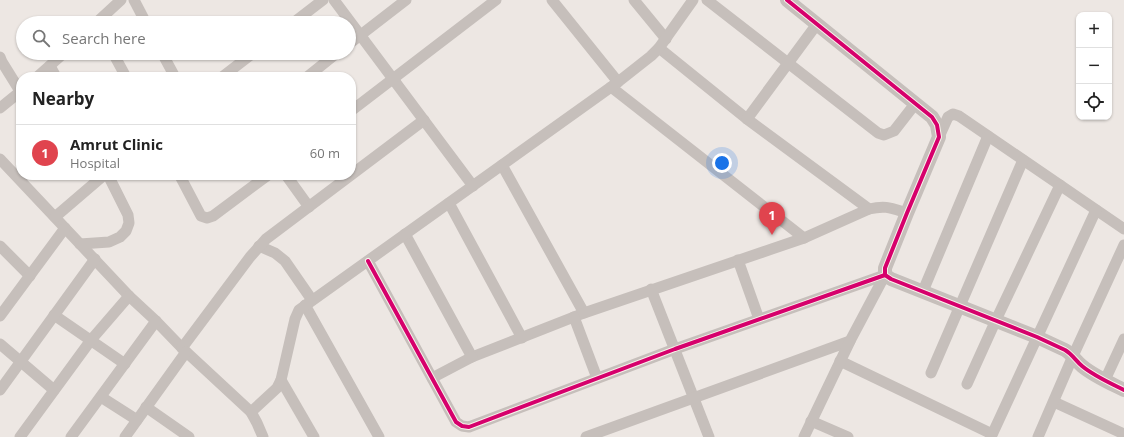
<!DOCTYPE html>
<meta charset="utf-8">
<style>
:root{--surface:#fff;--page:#f6f6f6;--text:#222;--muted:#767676;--line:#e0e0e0;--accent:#2563eb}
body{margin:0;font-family:"Open Sans",sans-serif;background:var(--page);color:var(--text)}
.controls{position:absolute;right:12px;top:12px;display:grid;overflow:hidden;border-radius:8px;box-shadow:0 1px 3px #0004}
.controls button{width:36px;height:36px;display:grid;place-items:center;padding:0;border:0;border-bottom:1px solid var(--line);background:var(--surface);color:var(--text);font:20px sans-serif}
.you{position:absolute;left:722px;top:163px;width:14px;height:14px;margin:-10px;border:3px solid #fff;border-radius:50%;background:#1a73e8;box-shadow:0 0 0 6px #1a73e833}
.badge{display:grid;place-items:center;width:26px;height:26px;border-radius:50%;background:var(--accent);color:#fff;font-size:13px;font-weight:700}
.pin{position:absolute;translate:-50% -33px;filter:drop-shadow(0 1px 2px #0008)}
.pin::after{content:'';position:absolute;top:21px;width:14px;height:12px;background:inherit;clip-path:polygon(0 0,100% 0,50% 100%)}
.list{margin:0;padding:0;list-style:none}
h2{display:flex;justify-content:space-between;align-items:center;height:52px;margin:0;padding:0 16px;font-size:17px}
h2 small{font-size:13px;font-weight:400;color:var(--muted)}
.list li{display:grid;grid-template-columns:26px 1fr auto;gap:12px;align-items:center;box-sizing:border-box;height:56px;padding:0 16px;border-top:1px solid var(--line)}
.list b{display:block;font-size:15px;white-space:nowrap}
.list p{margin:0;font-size:13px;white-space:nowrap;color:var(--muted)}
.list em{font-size:13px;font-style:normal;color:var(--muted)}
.icon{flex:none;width:22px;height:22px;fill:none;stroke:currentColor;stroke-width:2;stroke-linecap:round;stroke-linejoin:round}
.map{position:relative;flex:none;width:1124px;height:437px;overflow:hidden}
.search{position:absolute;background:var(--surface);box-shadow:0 1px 3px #0004;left:16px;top:16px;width:340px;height:44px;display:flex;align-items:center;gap:10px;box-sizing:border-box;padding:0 14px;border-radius:22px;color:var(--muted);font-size:15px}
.panel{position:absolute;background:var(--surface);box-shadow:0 1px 3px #0004;left:16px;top:72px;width:340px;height:108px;border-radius:16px}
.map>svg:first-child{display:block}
</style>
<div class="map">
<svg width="1124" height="437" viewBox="0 0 1124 437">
<rect width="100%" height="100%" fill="#ede7e3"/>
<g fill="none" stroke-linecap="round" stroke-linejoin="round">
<g stroke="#c6bfbb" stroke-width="11">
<path d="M 134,0 L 146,23"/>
<path d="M 334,0 L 473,186"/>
<path d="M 552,0 L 618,82"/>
<path d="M 634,0 L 666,39"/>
<path d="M 707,0 L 878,133 L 884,135 L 894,131 L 915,104"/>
<path d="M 96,23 L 121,0"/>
<path d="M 293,23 L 323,0"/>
<path d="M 349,44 L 406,0"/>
<path d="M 659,48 L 747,119 L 869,209"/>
<path d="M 113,53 L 126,77"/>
<path d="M 162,53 L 175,77"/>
<path d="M 0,57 L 2,62 L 20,91"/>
<path d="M 50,66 L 56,77"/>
<path d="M 37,77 L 64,53"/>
<path d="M 222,77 L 253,53"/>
<path d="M 307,77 L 337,53"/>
<path d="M 611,87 L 804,238"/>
<path d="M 0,108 L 21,91"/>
<path d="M 351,111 L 496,0"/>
<path d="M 747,119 L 817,24"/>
<path d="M 939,137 L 948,117 L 953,114 L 959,116 L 1124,229"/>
<path d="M 0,159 L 129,296 L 156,321 L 182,348 L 251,412 L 257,423 L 263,437"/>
<path d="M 502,165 L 584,313"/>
<path d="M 286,175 L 309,207"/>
<path d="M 180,176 L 201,216 L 207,218 L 213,216 L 268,175"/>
<path d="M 449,203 L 522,338"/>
<path d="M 55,217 L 104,175"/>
<path d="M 405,234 L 472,357 L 584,313 L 804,238 L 869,209 C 886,205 891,208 907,213"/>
<path d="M 80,244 L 109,242 L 120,237 L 126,231 L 129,223 L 128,215 L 108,175"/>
<path d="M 0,246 L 30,276"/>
<path d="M 259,246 L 275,253 L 285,261 L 312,300"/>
<path d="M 738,260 L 759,319"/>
<path d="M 368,261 L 456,422 L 462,426 L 469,427 L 675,349 L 885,275"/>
<path d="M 651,289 L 709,437"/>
<path d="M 923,291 L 988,136"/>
<path d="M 305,305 L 379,437"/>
<path d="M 54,315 L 125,364"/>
<path d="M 0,316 L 65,228"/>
<path d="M 574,317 L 597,378"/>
<path d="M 0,344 L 54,390"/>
<path d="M 182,348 L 250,257 L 266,239 L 424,120"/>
<path d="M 840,361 L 992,434"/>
<path d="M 931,373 L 1023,160"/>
<path d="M 432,378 L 472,357"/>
<path d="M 281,380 L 314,437"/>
<path d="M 1105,380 L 1124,339"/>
<path d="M 967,384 L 996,320 L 1060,185"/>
<path d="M 0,390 L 95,259"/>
<path d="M 101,397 L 137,420"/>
<path d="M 1054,402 L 1124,434"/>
<path d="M 146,407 L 189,437"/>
<path d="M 251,412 L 277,388 L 281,380 L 295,319 L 299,310 L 618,82 L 651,56 L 659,48 L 693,0"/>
<path d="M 811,421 L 848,437"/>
<path d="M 20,437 L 91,340 L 129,296"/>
<path d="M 71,437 L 156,321"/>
<path d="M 125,437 L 186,352"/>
<path d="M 586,437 L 850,341 L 885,275"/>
<path d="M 804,437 L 850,341"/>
<path d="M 991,437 L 1096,210"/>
<path d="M 1038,437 L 1073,356 L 1124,245"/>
</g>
<path stroke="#c6bfbb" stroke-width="14" d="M 787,0 L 932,117 L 937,125 L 939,137 L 907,213 L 885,268 L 885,275 L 891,279 L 1037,337 L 1065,350 C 1072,354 1076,361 1082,366 C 1094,376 1110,383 1124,390"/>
<g stroke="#f9f1eb" stroke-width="6">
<g id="cycleway">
<path d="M 787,0 L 932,117 L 937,125 L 939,137 L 907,213 L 885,268 L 885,275 L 891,279 L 1037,337 L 1065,350 C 1072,354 1076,361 1082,366 C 1094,376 1110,383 1124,390"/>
<path d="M 368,261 L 456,422 L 462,426 L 469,427 L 675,349 L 885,275"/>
</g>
</g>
<use href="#cycleway" stroke="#d6006c" stroke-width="4"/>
</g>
</svg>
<div class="controls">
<button>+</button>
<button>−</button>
<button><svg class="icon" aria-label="locate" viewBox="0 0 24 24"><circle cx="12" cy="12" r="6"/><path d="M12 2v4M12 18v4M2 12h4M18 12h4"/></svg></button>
</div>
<div class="you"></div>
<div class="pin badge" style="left:772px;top:235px;background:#e0444e">1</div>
<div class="search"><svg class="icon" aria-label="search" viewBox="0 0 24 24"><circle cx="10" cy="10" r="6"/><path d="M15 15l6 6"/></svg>Search here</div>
<section class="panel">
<h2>Nearby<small></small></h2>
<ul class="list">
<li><span class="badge" style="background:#e0444e">1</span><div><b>Amrut Clinic</b><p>Hospital</p></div><em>60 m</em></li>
</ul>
</section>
</div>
